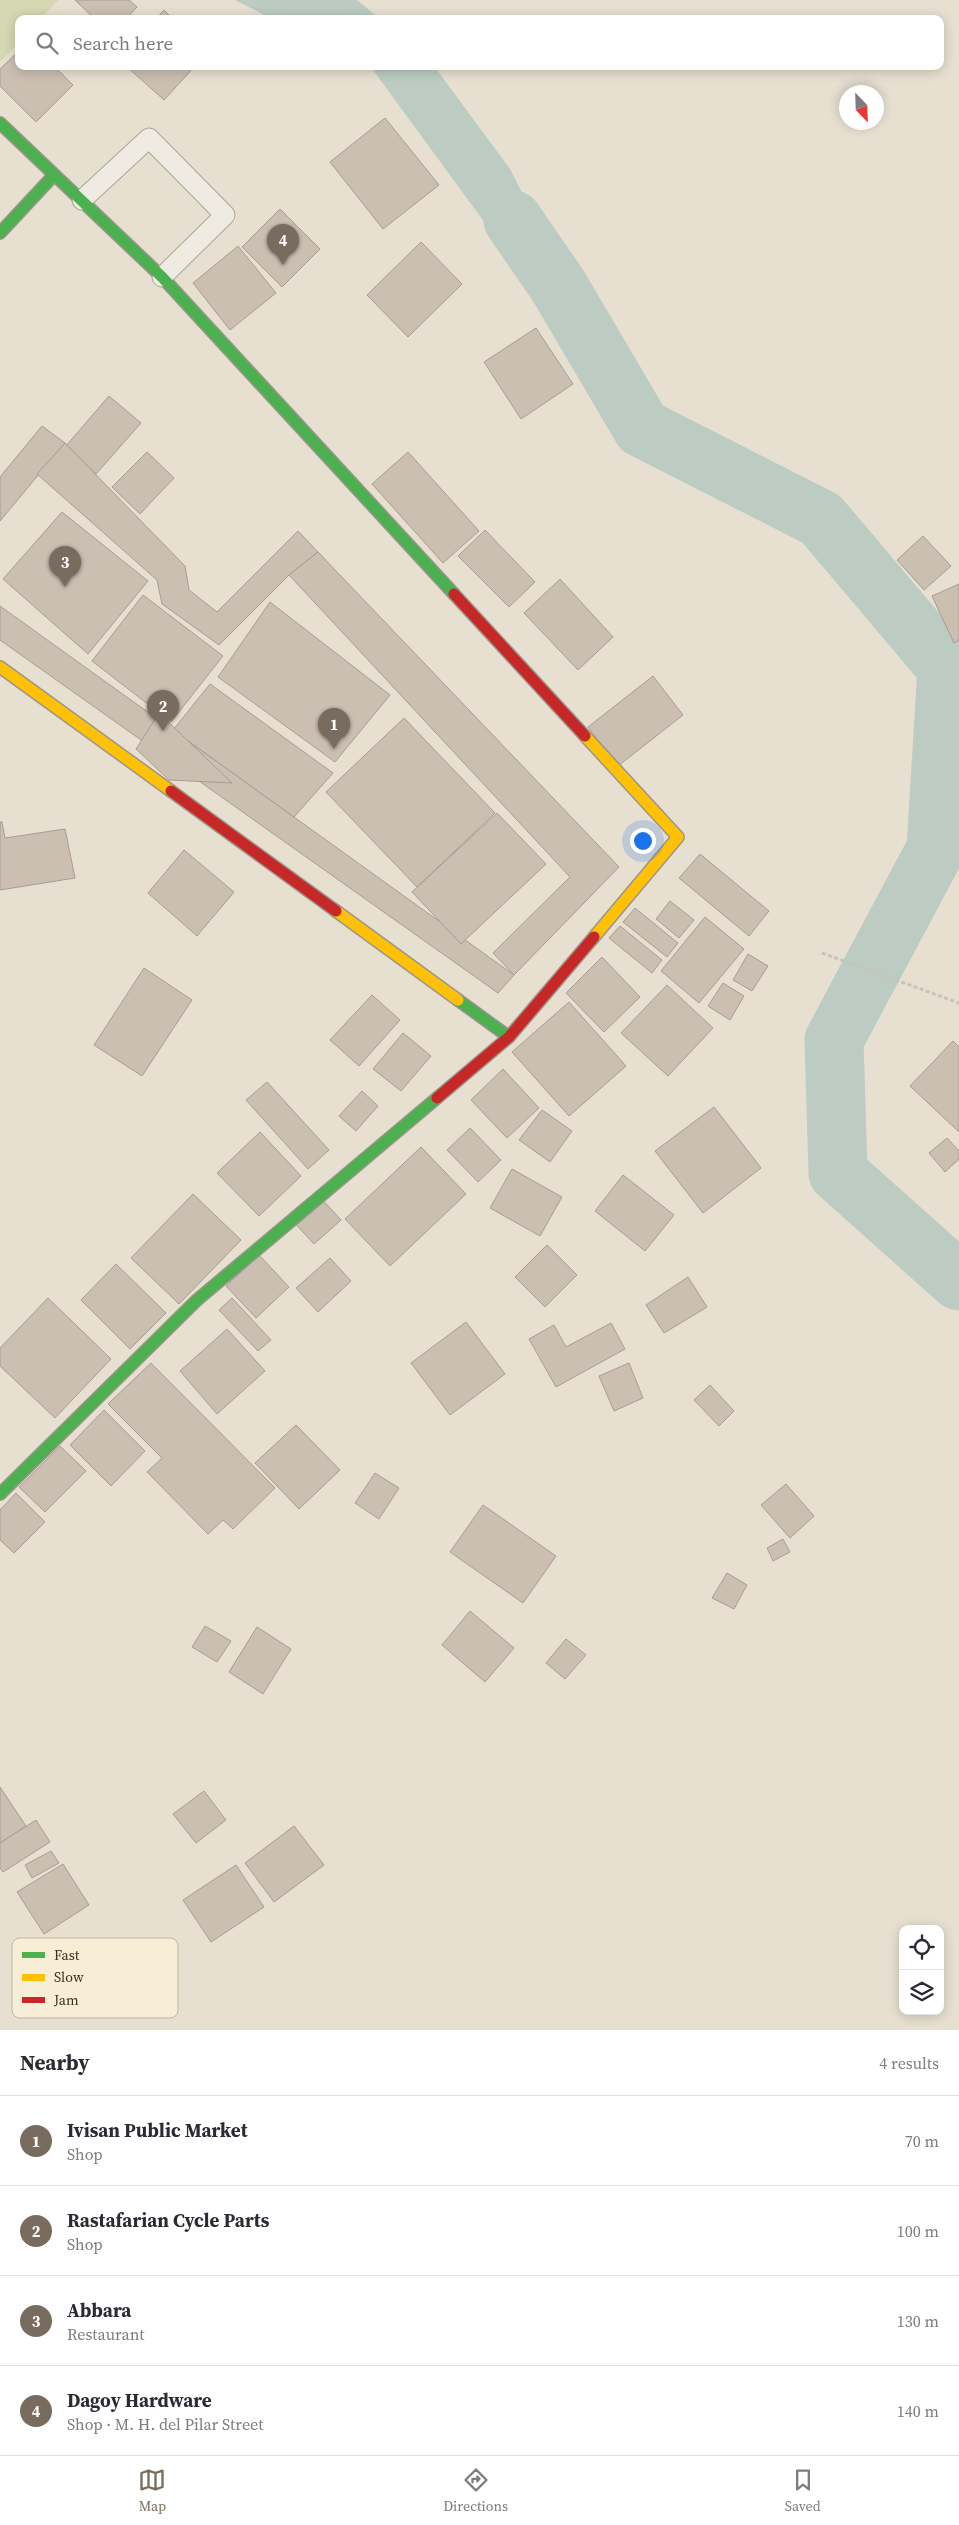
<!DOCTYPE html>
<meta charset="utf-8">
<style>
:root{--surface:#fff;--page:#f7f7f7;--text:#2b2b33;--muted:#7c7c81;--line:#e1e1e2;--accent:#786c5e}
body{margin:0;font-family:"Source Serif 4",serif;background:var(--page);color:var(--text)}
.controls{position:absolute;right:15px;bottom:15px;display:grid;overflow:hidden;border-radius:10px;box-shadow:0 2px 12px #0003}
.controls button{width:45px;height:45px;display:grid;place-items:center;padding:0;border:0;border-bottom:1px solid var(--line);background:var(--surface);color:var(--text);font:25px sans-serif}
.compass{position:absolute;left:839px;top:85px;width:45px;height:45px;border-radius:50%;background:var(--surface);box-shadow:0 2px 12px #0003;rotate:157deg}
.you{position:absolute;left:642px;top:840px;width:18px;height:18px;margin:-12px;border:4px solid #fff;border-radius:50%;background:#1a73e8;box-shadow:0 0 0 8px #1a73e833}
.badge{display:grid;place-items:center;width:32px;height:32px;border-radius:50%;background:var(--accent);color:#fff;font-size:16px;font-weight:700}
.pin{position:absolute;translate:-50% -41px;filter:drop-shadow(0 1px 2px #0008)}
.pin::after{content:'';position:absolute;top:26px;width:18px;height:15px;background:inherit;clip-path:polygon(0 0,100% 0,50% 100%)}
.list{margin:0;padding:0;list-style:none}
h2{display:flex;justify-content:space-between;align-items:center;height:65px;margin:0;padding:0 20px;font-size:21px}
h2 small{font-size:16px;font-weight:400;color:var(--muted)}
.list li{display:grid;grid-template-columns:32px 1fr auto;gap:15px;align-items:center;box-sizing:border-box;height:90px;padding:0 20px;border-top:1px solid var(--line)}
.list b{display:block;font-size:19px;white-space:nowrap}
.list p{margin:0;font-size:16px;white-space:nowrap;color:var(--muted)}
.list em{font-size:16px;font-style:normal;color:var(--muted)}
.icon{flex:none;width:28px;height:28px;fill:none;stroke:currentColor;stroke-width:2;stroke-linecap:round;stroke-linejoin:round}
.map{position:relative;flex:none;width:959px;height:2030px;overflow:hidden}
.search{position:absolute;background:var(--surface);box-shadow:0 2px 12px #0003;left:15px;right:15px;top:15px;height:55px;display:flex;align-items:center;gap:12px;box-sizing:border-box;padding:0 18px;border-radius:10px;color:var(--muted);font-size:19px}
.sheet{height:425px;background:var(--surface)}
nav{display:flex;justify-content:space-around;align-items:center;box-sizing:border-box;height:70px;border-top:1px solid var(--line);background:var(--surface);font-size:14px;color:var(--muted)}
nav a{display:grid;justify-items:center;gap:2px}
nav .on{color:var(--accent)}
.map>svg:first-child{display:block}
</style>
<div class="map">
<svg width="959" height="2030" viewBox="0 0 959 2030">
<rect width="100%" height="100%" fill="#e7e0d1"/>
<path fill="#d6d7b3" d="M 0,0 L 58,0 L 40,19 L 19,19 L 19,42 L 0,62 Z"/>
<g fill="#bcccc2">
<path d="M 235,0 L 357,0 L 380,19 L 272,19 Z"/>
<path d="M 370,66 L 434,66 L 510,169 L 539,226 L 559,287 L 488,227 Z"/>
</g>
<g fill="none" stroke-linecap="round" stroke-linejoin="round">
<path stroke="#bcccc2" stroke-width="59" d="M 513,220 L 559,287 L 642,428 L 821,519 L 947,668 L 936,849 L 834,1040 L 838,1173 L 959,1281"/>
</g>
<g fill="#cbbfb2" stroke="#a89c90">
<path d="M 75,0 L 129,0 L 137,7 L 126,19 L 95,19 Z"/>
<path d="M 164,10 L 173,19 L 156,19 Z"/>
<path d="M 19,51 L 19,66 L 54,66 L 73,85 L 36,122 L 0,86 L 0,69 Z"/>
<path d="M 126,66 L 195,66 L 164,100 Z"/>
<path d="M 385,118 L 439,185 L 383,229 L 330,162 Z"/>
<path d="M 280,209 L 320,249 L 282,287 L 242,247 Z"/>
<path d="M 421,242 L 462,284 L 408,337 L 367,295 Z"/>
<path d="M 238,246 L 276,293 L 230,330 L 193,283 Z"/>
<path d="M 536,328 L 573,384 L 521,419 L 484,362 Z"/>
<path d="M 109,396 L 141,423 L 96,474 L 65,447 Z"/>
<path d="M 42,426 L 65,443 L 0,521 L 0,477 Z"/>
<path d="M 65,443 L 185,566 L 189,590 L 217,612 L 298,531 L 318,552 L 289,575 L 219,645 L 162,604 L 157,580 L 37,474 Z"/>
<path d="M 147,452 L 174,478 L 140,514 L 112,487 Z"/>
<path d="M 408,452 L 479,531 L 443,563 L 372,484 Z"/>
<path d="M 62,512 L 148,581 L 88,654 L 3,579 Z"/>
<path d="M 485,530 L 535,582 L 509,607 L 458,556 Z"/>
<path d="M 923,536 L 951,566 L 924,590 L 897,560 Z"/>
<path d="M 318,552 L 619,867 L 514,975 L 493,953 L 570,877 L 289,575 Z"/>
<path d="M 560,579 L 613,637 L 578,670 L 524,613 Z"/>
<path d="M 959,584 L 959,640 L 954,643 L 932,596 Z"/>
<path d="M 143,595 L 223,656 L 171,722 L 92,661 Z"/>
<path d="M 270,602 L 390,695 L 335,762 L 218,677 Z"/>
<path d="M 0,606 L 294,817 L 514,975 L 498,993 L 0,640 Z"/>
<path d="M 653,676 L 683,715 L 618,766 L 588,727 Z"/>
<path d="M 210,684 L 333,773 L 294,817 L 173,730 Z"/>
<path d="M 159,713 L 232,783 L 169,780 L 136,749 Z"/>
<path d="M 404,718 L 495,813 L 417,887 L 326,792 Z"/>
<path d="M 497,813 L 546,864 L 461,944 L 412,892 Z"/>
<path d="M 0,822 L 2,822 L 5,838 L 65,829 L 75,878 L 0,890 Z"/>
<path d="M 184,850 L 234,892 L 197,936 L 148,893 Z"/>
<path d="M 700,854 L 769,911 L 749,936 L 679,878 Z"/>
<path d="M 670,901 L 694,920 L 679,938 L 656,919 Z"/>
<path d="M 635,908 L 678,943 L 667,957 L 623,922 Z"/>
<path d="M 705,917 L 744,949 L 699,1003 L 661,971 Z"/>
<path d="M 620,926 L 662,960 L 652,973 L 609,938 Z"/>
<path d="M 748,954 L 768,966 L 752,991 L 733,980 Z"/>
<path d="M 602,957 L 640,997 L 604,1032 L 566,993 Z"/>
<path d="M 144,968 L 192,1000 L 142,1076 L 94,1045 Z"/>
<path d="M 723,983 L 744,996 L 730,1020 L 708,1006 Z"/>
<path d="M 667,985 L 713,1028 L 668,1076 L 621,1033 Z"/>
<path d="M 372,995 L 400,1020 L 359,1066 L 330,1040 Z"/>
<path d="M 569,1002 L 626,1066 L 569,1116 L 512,1052 Z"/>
<path d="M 403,1033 L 431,1056 L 401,1091 L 373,1069 Z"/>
<path d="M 953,1041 L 959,1047 L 959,1132 L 910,1086 Z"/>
<path d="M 503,1069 L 539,1108 L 507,1138 L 471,1100 Z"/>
<path d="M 267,1082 L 329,1150 L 308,1169 L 246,1100 Z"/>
<path d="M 362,1091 L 378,1106 L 356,1131 L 339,1116 Z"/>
<path d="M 714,1107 L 761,1168 L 703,1213 L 655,1151 Z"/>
<path d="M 542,1110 L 572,1131 L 550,1162 L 519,1140 Z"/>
<path d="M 470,1128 L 501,1160 L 478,1182 L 447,1150 Z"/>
<path d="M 260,1132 L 301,1176 L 259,1216 L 217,1173 Z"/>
<path d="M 947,1138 L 959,1151 L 959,1159 L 945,1172 L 929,1153 Z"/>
<path d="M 421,1147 L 466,1194 L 390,1266 L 345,1219 Z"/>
<path d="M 512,1169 L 562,1197 L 540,1236 L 490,1208 Z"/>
<path d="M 623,1175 L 674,1215 L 645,1251 L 595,1211 Z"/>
<path d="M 193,1194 L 241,1240 L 179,1304 L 131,1258 Z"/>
<path d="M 319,1196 L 341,1220 L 314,1244 L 292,1220 Z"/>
<path d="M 547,1245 L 577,1275 L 545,1307 L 515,1277 Z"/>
<path d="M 259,1255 L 289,1287 L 256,1318 L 226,1286 Z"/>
<path d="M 330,1258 L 351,1281 L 318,1312 L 296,1288 Z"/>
<path d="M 116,1264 L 166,1313 L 130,1349 L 81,1300 Z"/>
<path d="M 688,1277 L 707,1307 L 664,1333 L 646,1305 Z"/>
<path d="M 48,1298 L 111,1359 L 55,1418 L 0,1366 L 0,1348 Z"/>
<path d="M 232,1298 L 271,1340 L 258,1351 L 219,1310 Z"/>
<path d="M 466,1322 L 505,1374 L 450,1415 L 411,1363 Z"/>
<path d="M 611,1323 L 625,1349 L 556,1387 L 529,1339 L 554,1325 L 566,1347 Z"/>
<path d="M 227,1329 L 265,1371 L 217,1414 L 180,1371 Z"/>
<path d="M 151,1363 L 275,1488 L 233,1529 L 223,1520 L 208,1534 L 147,1472 L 162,1458 L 108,1404 Z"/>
<path d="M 629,1363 L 643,1398 L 614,1411 L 599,1376 Z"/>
<path d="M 710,1385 L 734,1411 L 719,1426 L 694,1400 Z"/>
<path d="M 104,1410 L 145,1451 L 111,1486 L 70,1445 Z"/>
<path d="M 296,1425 L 340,1470 L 299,1509 L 255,1463 Z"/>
<path d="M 60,1446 L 86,1471 L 45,1512 L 19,1487 Z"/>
<path d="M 375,1473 L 399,1488 L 379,1519 L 355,1503 Z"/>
<path d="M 786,1484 L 814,1516 L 790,1538 L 761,1505 Z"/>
<path d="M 16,1493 L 45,1522 L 14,1553 L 0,1540 L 0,1510 Z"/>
<path d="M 483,1505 L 556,1556 L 523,1603 L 450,1552 Z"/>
<path d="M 783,1539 L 790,1552 L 773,1561 L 767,1548 Z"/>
<path d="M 727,1573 L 747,1585 L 734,1609 L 712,1598 Z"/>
<path d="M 470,1611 L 514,1648 L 485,1682 L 442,1645 Z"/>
<path d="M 205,1626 L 231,1641 L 217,1662 L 192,1647 Z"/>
<path d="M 257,1627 L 291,1649 L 263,1694 L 229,1672 Z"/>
<path d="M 566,1639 L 586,1655 L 565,1679 L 546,1663 Z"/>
<path d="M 0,1787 L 26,1826 L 0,1843 Z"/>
<path d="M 204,1791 L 226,1820 L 196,1843 L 173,1814 Z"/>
<path d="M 36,1820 L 50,1842 L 3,1872 L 0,1868 L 0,1843 Z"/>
<path d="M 294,1826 L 324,1865 L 274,1902 L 245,1863 Z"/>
<path d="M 51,1851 L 59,1863 L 32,1878 L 25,1865 Z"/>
<path d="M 63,1864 L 89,1905 L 44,1934 L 17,1892 Z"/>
<path d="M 236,1865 L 264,1907 L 211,1942 L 183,1900 Z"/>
</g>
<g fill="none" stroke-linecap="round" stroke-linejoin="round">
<g stroke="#ada599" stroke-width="21">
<path id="lane" d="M 82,200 L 149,138 L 225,215 L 162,277"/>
</g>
<g stroke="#9c958a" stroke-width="14">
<g id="fast">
<path d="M 0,123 L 162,277 L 454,594"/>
<path d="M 0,233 L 54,175"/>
<path d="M 458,1000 L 509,1037"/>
<path d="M 0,1494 L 197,1300 L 437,1098"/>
</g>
</g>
<g stroke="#9c958a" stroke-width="14">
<g id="slow">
<path d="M 0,667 L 171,791"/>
<path d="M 585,736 L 678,837 L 594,937"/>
<path d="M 336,911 L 458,1000"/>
</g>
</g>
<g stroke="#9c958a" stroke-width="14">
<g id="jam">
<path d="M 454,594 L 585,736"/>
<path d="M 171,791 L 336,911"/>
<path d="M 437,1098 L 509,1037 L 594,937"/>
</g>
</g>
<path stroke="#c8c2b9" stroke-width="3" stroke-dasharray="4 2.5" stroke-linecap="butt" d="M 822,953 L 959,1003"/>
<use href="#lane" stroke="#efebe3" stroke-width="19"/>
<use href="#fast" stroke="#4caf50" stroke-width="11"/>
<use href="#slow" stroke="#ffc107" stroke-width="11"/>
<use href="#jam" stroke="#c62828" stroke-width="11"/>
</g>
<rect x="12" y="1938" width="166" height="80" rx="8" fill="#f7eed8" stroke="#bfb4a1" stroke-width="1"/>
<rect x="22" y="1952" width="23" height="6" fill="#4caf50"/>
<rect x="22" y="1974" width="23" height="7" fill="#ffc107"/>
<rect x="22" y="1997" width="23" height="6" fill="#c62828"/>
<g font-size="14" fill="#3d2e20">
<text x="54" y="1960">Fast</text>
<text x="54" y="1982">Slow</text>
<text x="54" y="2005">Jam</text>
</g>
</svg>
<div class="controls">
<button><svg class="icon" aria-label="locate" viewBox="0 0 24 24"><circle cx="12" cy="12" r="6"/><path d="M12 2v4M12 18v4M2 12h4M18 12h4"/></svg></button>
<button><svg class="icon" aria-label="layers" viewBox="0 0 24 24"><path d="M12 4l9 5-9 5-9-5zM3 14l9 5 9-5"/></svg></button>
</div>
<svg class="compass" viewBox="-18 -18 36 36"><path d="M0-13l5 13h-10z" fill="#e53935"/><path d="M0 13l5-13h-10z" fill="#7c7c81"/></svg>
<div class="you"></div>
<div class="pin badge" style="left:334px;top:749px">1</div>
<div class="pin badge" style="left:163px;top:731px">2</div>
<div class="pin badge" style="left:65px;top:587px">3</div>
<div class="pin badge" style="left:283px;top:265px">4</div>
<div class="search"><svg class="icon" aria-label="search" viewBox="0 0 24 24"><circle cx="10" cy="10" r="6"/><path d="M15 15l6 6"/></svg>Search here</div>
</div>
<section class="sheet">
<h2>Nearby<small>4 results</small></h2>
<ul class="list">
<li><span class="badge">1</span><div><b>Ivisan Public Market</b><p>Shop</p></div><em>70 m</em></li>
<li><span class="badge">2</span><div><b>Rastafarian Cycle Parts</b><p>Shop</p></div><em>100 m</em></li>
<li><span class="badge">3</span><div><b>Abbara</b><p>Restaurant</p></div><em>130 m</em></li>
<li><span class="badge">4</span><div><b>Dagoy Hardware</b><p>Shop · M. H. del Pilar Street</p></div><em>140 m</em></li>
</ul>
</section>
<nav>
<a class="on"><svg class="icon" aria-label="map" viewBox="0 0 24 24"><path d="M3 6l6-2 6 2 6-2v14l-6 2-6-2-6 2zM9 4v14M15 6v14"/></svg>Map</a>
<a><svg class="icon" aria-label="directions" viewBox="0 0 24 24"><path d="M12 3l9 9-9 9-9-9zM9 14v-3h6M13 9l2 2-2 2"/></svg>Directions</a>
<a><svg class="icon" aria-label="saved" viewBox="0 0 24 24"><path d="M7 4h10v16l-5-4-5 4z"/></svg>Saved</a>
</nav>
